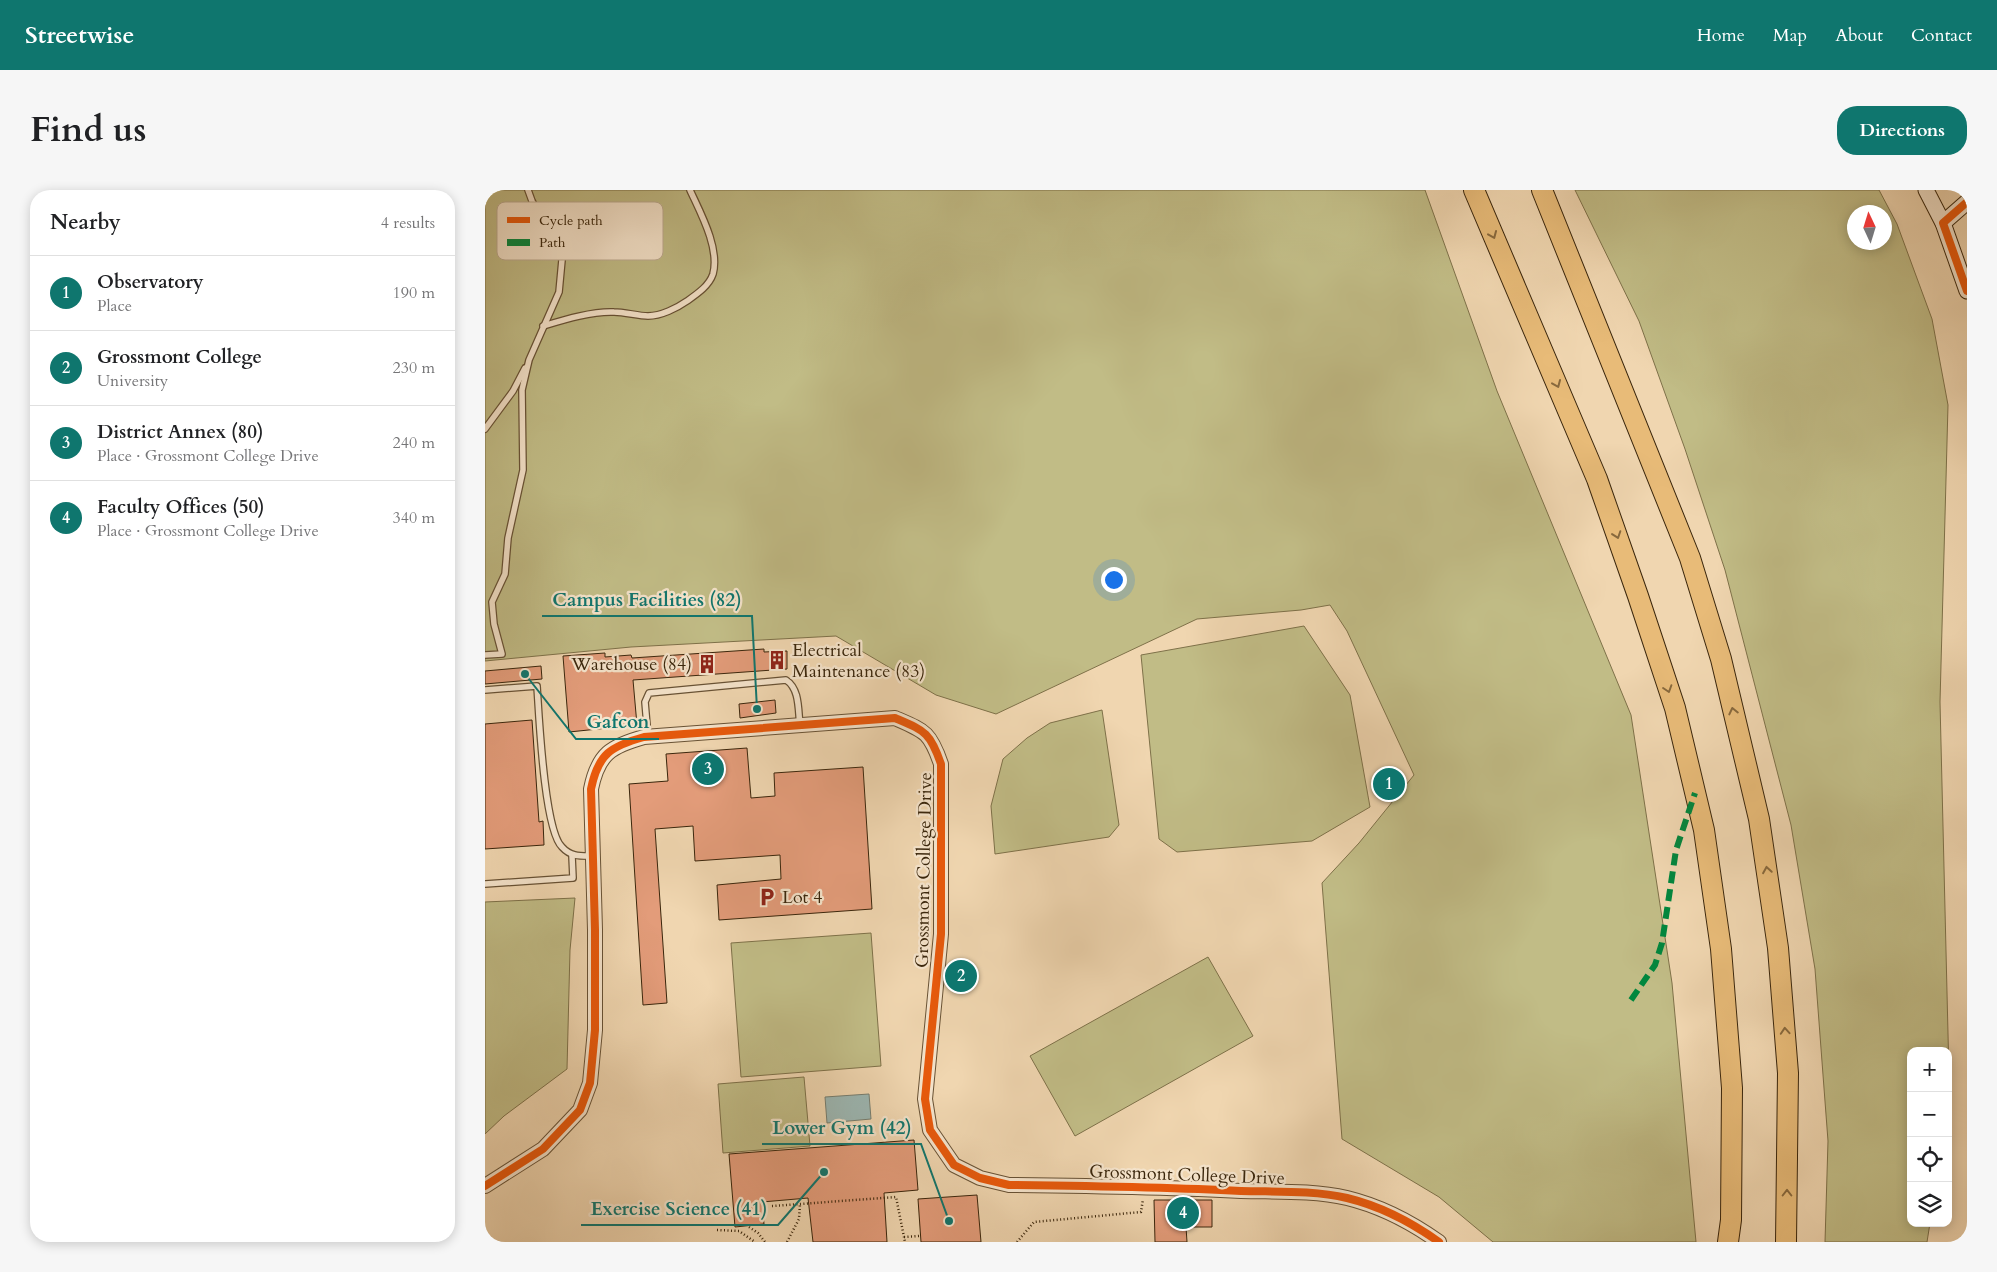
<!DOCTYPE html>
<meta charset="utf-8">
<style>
:root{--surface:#fff;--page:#f6f6f6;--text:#202124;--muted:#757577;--line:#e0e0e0;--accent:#0f766e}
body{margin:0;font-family:Cardo,serif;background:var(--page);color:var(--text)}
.controls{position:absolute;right:15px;bottom:15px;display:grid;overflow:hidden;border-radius:10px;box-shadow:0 2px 12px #0003}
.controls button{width:45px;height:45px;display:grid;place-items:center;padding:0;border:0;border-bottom:1px solid var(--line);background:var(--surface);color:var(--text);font:25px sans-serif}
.compass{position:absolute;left:1362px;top:15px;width:45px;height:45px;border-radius:50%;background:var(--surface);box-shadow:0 2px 12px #0003;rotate:356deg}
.you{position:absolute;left:628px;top:389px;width:18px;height:18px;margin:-12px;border:4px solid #fff;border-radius:50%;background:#1a73e8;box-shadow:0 0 0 8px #1a73e833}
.badge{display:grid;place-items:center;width:32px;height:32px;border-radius:50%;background:var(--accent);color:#fff;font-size:16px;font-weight:700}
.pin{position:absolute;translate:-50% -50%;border:2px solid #fff;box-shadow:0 1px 5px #0006}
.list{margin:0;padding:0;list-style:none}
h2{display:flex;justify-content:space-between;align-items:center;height:65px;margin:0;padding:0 20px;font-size:21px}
h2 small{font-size:16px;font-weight:400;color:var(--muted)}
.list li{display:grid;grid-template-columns:32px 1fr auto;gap:15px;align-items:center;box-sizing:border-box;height:75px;padding:0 20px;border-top:1px solid var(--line)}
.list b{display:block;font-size:19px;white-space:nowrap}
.list p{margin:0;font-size:16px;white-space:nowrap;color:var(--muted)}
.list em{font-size:16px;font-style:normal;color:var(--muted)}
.icon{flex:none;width:28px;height:28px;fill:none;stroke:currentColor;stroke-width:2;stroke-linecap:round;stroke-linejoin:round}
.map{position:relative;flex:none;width:1482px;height:1052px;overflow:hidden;border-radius:20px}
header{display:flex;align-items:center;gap:30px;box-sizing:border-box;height:70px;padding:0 25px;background:var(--accent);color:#fff}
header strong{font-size:24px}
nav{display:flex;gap:28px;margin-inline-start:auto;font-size:18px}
.intro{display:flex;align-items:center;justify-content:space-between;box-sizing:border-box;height:120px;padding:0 30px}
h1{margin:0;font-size:35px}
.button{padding:12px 22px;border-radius:20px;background:var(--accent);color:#fff;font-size:18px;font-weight:700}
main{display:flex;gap:30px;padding:0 30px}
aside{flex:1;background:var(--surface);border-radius:20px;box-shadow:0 2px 12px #0003}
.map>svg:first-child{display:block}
</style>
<header>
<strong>Streetwise</strong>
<nav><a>Home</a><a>Map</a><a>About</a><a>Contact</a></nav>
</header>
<div class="intro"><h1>Find us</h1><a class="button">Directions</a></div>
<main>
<aside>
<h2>Nearby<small>4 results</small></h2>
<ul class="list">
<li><span class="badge">1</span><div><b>Observatory</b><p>Place</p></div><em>190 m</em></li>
<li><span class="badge">2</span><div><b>Grossmont College</b><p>University</p></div><em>230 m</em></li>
<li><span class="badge">3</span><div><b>District Annex (80)</b><p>Place · Grossmont College Drive</p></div><em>240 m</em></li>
<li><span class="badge">4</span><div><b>Faculty Offices (50)</b><p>Place · Grossmont College Drive</p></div><em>340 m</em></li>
</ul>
</aside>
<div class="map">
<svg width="1482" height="1052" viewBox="0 0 1482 1052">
<rect width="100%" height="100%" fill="#f0d6b0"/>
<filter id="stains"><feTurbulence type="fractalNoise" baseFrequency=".004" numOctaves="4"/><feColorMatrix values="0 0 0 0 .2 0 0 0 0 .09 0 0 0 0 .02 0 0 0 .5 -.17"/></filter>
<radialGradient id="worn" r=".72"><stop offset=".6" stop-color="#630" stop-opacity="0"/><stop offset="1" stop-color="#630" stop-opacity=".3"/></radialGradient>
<g fill="#c1bc86" stroke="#7e7149" fill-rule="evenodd">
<path d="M 0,0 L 940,0 L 1012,201 L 1146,525 L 1187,793 L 1211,1052 L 1008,1052 L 954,1007 L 857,949 L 837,693 L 874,653 L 929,585 L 862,441 L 845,415 L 816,420 L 712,429 L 511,524 L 451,505 L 351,446 L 146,457 L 0,471 Z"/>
<path d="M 1090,0 L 1394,0 L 1412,34 L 1447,129 L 1463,215 L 1455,512 L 1464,885 L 1463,891 L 1463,861 L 1426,861 L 1426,1033 L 1445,1033 L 1442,1052 L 1340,1052 L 1343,951 L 1330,779 L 1306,635 L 1240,380 L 1200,259 L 1154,131 ZM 1370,22 L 1400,22 L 1400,52 L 1370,52 Z"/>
<path d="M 819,436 L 865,505 L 885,617 L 827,651 L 692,662 L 674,649 L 656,465 Z"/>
<path d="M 617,520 L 634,635 L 624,647 L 510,664 L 506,616 L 518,569 L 542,548 L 565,533 Z"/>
<path d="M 90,708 L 85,760 L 82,879 L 19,926 L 0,944 L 0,712 Z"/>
<path d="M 386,743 L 396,876 L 256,887 L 246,753 Z"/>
<path d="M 723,767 L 768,846 L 590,946 L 545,866 Z"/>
<path d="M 319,887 L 325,956 L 238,963 L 233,894 Z"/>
</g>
<path fill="#9cb7b3" stroke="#757d70" d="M 384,904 L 386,929 L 342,933 L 340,907 Z"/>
<g fill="#e39c7a" stroke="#3a260c">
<path d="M 279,459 L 279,462 L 302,461 L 302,479 L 148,490 L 152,535 L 84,542 L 78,466 L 120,463 L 120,467 L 146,465 L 147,468 Z"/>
<path d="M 56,476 L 57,489 L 0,494 L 0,481 Z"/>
<path d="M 290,510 L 291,523 L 255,528 L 254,514 Z"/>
<path d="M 47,530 L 54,632 L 58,631 L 59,655 L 0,659 L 0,534 Z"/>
<path d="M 262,558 L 266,608 L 290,606 L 289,583 L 378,577 L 387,719 L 234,730 L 232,695 L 296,689 L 295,665 L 210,671 L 208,636 L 170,639 L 182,813 L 158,815 L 144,594 L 183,591 L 181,564 Z"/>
<path d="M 904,581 L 915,589 L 905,601 L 894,592 Z"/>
<path d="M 429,950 L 433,1000 L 399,1003 L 402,1052 L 328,1052 L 323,1008 L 277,1012 L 279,1034 L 250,1037 L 244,964 Z"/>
<path d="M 492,1005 L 496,1052 L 436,1052 L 433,1009 Z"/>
<path d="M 669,1010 L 727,1010 L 727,1037 L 701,1037 L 702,1052 L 670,1052 Z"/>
</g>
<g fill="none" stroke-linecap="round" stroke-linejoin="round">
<g stroke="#685235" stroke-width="8">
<g id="service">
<path d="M 58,136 C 78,130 107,121 129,122 C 140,122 153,126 163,126 C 176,126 192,118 202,111 C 212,104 224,96 228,84 C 235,58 215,22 205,0"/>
<path d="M 0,239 L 28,201 L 40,178"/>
<path d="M 0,465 L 17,464 L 9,434 L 7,412 L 20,384 L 23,348 L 38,280 L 37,200 L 44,170 L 74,102 L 77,70 L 66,45 L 47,11 L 43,0"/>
<path d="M 0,500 L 52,496 C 54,525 59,640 77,657 C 86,667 95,666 108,666"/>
<path d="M 163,547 L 160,512 L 164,503 L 301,490 C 315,499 313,520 315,536"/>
<path d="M 0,694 L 88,688 L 87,666"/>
</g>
</g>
<g stroke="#685235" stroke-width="16">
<path id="tertiary" d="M 0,996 L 58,959 L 95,920 L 105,893 L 110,840 L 110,740 L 106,599 C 113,564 126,556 159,547 L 410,528 C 440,541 445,542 456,574 L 456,744 L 440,909 L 445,940 L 469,975 L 495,988 L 524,995 C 601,996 678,997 756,1001 C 790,1002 828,1000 862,1008 C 895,1016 926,1032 954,1052"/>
</g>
<g stroke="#3a260c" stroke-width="17">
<g id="secondary">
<path d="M 1441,0 L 1458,33 L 1482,101"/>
<path d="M 1458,33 L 1482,12"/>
</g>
</g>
<g stroke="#3a260c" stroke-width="22">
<g id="motorway">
<path d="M 989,0 L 1112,289 L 1153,406 L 1190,518 L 1219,640 L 1236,759 L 1247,898 L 1246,1030 L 1243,1052"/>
<path d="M 1057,0 L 1205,368 L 1236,469 L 1274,629 L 1293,758 L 1303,883 L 1301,1052"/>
</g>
</g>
<g stroke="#3a260c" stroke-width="2.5" stroke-dasharray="1 2.5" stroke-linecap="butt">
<path d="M 287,1016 L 411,1007 L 420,1052"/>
<path d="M 264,1037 L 273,1043 L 280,1052"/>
<path d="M 232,1040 L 254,1041 L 270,1052"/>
<path d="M 419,1047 L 434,1046"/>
<path d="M 302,1052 L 314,1029 L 315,1014"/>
<path d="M 532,1052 L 549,1032 L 656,1022 L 658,1009"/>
</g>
<use href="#service" stroke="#f5e4cc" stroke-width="5.5"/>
<use href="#tertiary" stroke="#f5e4cc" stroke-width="14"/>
<use href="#secondary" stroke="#f5e4cc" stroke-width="15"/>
<use href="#motorway" stroke="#e8bb78" stroke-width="20"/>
<path stroke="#00873e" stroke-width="6" stroke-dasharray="12 6" stroke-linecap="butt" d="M 1146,810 L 1170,775 L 1177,753 L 1191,660 L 1210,603"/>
<g stroke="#f5e4cc" stroke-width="11">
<g id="cycleway">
<path d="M 1482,12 L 1458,33 L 1482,101"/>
<path d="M 0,996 L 58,959 L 95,920 L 105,893 L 110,840 L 110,740 L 106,599 C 113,564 126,556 159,547 L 410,528 C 440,541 445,542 456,574 L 456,744 L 440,909 L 445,940 L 469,975 L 495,988 L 524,995 C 601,996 678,997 756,1001 C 790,1002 828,1000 862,1008 C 895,1016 926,1032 954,1052"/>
</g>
</g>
<use href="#cycleway" stroke="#e8590c" stroke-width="8"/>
</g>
<defs><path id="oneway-chevron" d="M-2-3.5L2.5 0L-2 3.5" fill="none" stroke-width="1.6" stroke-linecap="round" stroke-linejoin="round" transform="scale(1.25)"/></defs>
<g stroke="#88693d">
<use href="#oneway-chevron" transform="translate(1008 45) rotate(67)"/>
<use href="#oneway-chevron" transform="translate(1072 194) rotate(67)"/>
<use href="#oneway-chevron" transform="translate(1132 345) rotate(71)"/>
<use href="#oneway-chevron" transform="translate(1183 499) rotate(72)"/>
<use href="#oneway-chevron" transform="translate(1248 521) rotate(-103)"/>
<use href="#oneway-chevron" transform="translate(1282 680) rotate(-99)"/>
<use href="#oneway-chevron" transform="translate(1300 841) rotate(-94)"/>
<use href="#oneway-chevron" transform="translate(1302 1003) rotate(-90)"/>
</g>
<defs>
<g id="building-bare" transform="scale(1.5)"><path d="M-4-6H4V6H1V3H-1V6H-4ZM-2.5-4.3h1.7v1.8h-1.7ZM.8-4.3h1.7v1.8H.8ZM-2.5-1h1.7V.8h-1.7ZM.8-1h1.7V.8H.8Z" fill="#8f2418" stroke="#f5e4cc" stroke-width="2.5" paint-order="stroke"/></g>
<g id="parking-bare" transform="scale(1.5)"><path d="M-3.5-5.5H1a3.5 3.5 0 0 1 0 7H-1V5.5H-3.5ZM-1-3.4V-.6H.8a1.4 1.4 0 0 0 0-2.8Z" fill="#8f2418" stroke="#f5e4cc" stroke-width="2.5" paint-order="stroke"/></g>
</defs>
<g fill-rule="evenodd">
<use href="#building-bare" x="292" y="470"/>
<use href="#building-bare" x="222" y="474"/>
<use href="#parking-bare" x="282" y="707"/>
</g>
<g text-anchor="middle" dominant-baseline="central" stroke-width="4.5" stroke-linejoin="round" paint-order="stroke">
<g font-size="18" fill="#3a260c" stroke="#f5e4cc" text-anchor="start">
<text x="307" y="460">Electrical<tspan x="307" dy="21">Maintenance (83)</tspan></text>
<text x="207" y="474" text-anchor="end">Warehouse (84)</text>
<text x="297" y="707">Lot 4</text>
</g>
<g font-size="18" fill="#3a260c" stroke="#f5e4cc">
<text transform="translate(439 680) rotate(-89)">Grossmont College Drive</text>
<text transform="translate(702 985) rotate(2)">Grossmont College Drive</text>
</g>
</g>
<rect x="12" y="12" width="166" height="58" rx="8" fill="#f5e4cc" stroke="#bdab92" stroke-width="1"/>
<rect x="22" y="27" width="23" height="6" fill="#e8590c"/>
<rect x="22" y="49" width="23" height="7" fill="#00873e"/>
<g font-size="14" fill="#3a260c">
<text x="54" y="35">Cycle path</text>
<text x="54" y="57">Path</text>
</g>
<path fill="none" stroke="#0f766e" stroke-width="2" d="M272 519L267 426H57M40 484L91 549H174M464 1031L436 954H277M339 982L293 1035H96"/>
<g fill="#0f766e" stroke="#f5e4cc" stroke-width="2">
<circle cx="272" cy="519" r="5"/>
<circle cx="40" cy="484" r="5"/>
<circle cx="464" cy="1031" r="5"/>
<circle cx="339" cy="982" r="5"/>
</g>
<g font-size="19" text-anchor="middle" font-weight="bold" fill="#0f766e" stroke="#f5e4cc" stroke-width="4.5" stroke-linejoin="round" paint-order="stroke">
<text x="162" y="416">Campus Facilities (82)</text>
<text x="133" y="538">Gafcon</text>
<text x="357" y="944">Lower Gym (42)</text>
<text x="194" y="1025">Exercise Science (41)</text>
</g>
<rect width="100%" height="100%" filter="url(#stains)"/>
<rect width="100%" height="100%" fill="url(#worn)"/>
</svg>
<div class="controls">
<button>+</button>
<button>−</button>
<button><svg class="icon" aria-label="locate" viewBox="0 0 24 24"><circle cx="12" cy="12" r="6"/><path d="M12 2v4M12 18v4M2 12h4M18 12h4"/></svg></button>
<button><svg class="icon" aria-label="layers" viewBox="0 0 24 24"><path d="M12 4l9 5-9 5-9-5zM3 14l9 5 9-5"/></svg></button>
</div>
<svg class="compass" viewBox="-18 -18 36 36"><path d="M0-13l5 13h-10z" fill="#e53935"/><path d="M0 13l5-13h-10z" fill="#757577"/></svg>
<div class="you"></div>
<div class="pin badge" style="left:904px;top:594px">1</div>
<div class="pin badge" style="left:476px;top:786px">2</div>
<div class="pin badge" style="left:223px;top:579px">3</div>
<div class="pin badge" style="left:698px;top:1023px">4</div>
</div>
</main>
